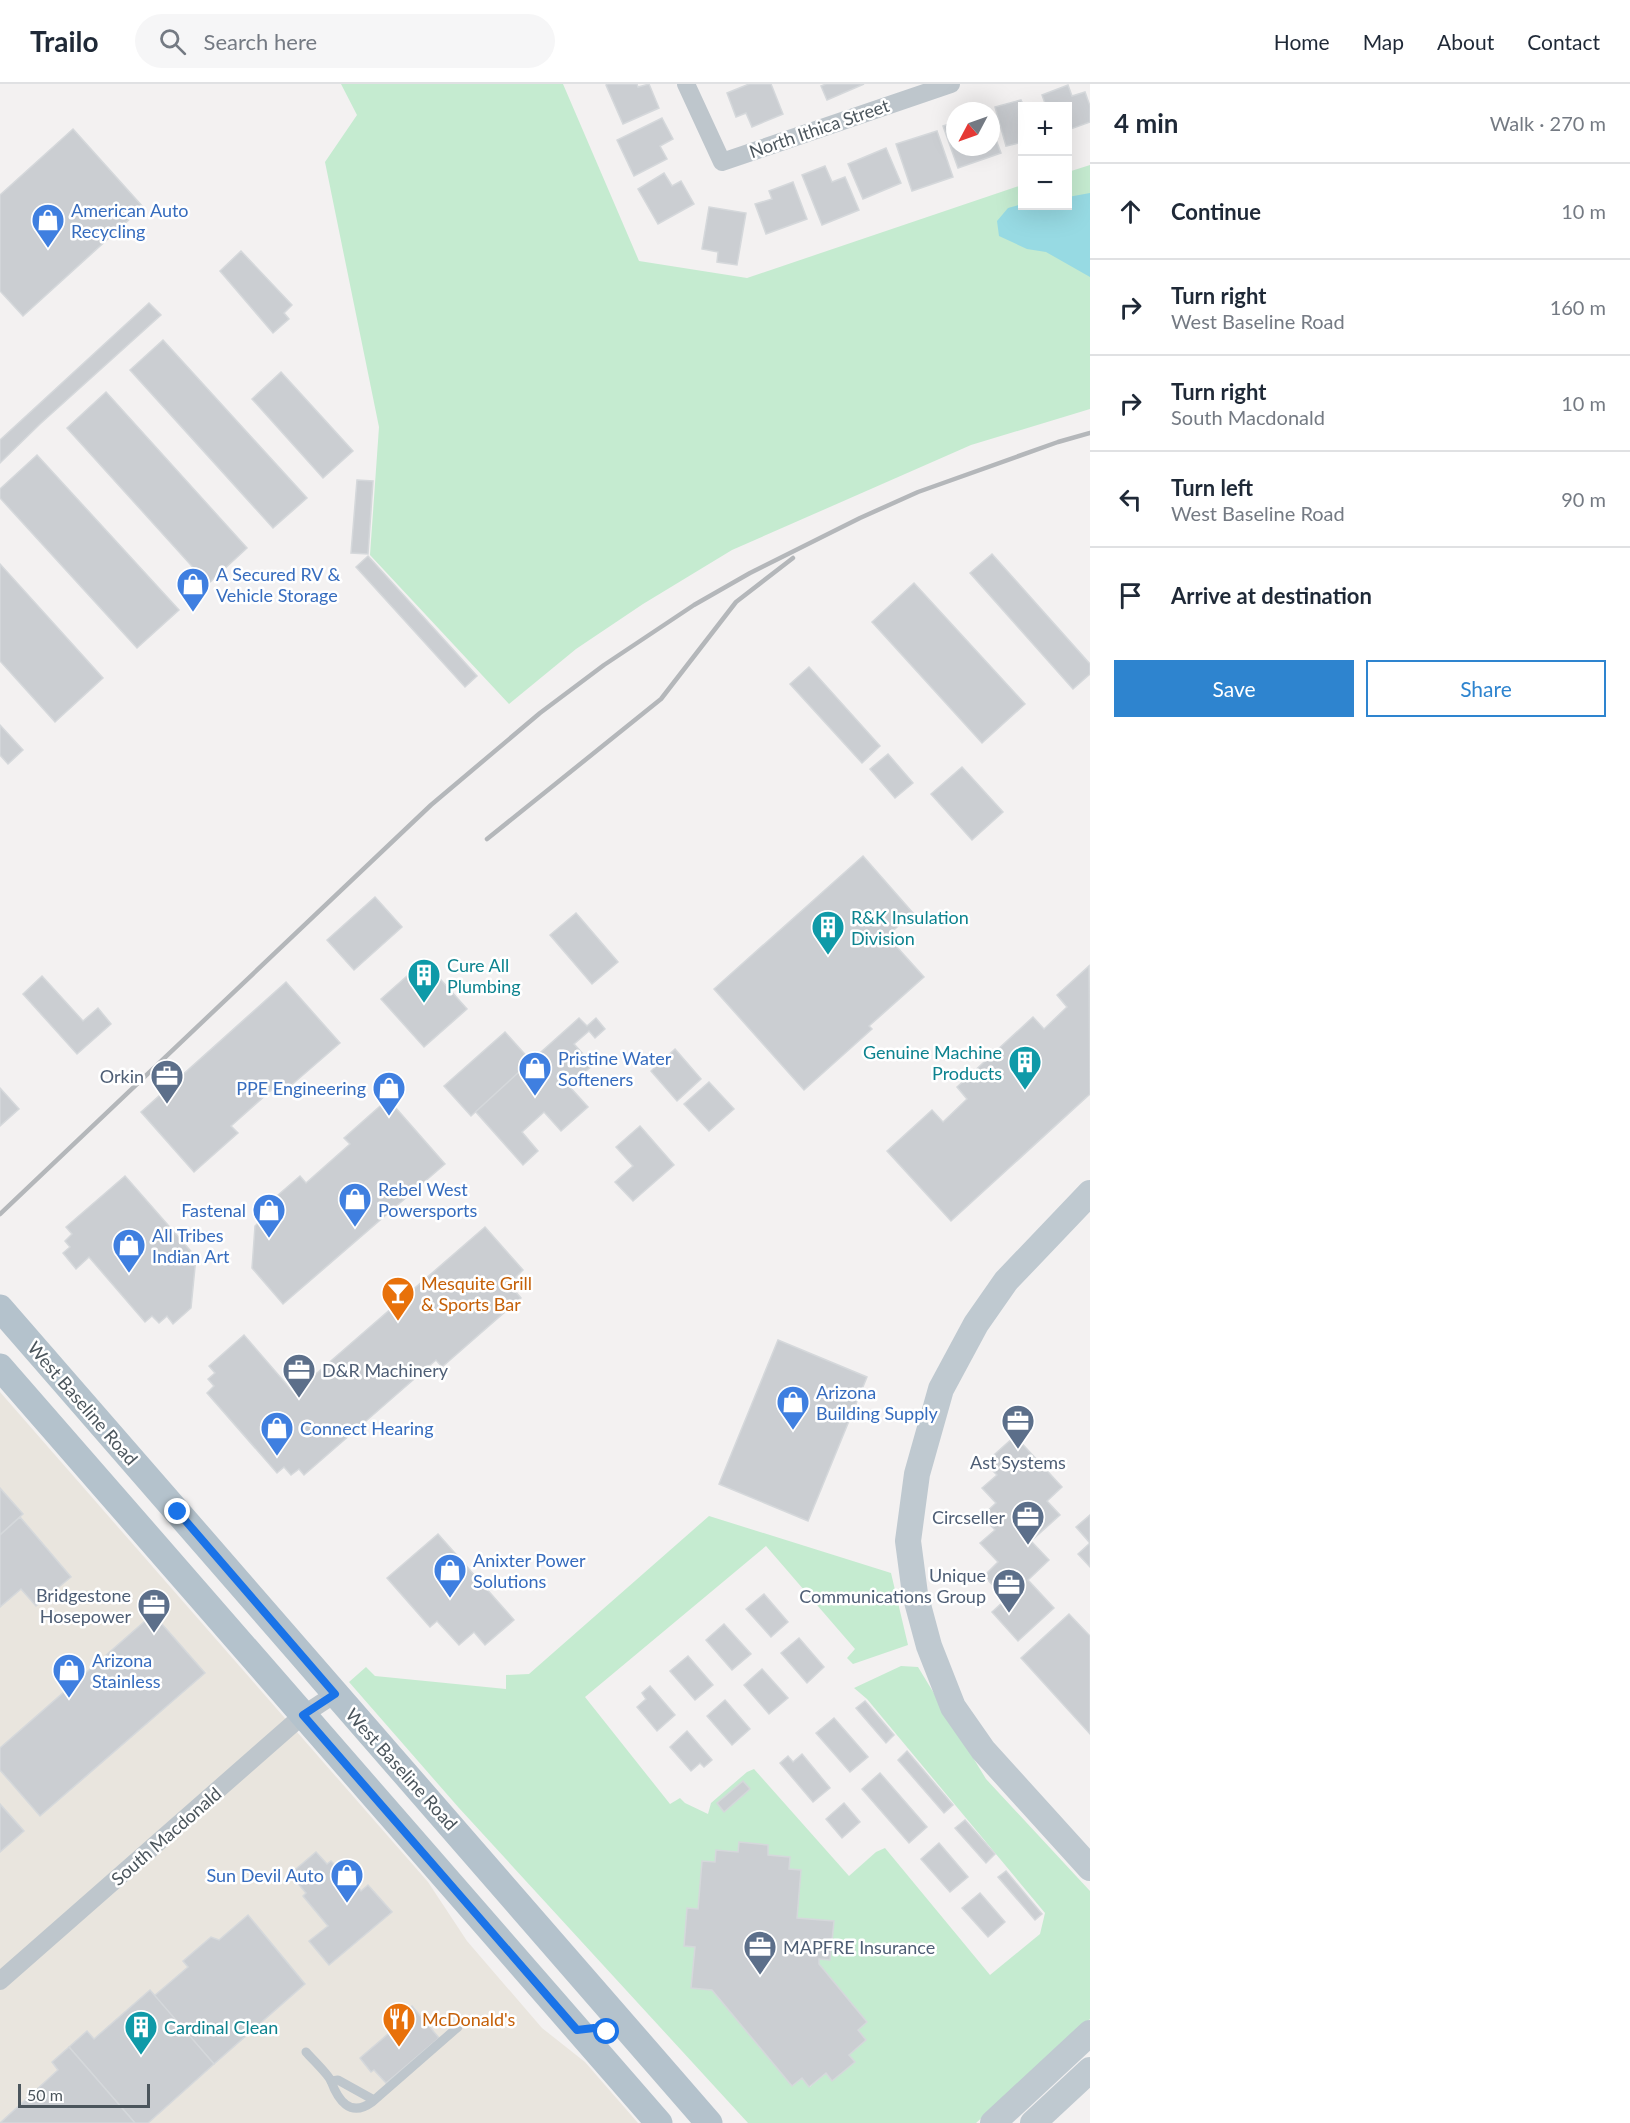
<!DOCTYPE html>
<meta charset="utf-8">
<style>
:root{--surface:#fff;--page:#f6f6f7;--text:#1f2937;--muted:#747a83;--line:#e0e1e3;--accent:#2e84cf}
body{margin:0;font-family:Lato,sans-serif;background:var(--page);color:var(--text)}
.controls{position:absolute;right:18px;top:18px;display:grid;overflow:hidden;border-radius:0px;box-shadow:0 6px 24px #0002}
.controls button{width:54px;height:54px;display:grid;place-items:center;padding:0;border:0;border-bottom:2px solid var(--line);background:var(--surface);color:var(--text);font:30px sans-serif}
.compass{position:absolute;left:946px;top:18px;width:54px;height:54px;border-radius:50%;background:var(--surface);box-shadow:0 6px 24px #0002;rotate:229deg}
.scale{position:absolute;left:18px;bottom:15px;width:132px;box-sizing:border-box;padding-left:6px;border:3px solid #4b555c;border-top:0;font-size:16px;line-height:21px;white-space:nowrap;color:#4b555c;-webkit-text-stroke:4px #fff;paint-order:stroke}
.stop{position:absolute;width:18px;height:18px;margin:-14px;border:4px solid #1a73e8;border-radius:50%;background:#fff}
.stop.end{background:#1a73e8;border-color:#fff;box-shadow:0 2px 6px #0008}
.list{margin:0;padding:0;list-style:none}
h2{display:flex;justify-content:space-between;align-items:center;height:78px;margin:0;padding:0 24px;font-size:26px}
h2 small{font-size:20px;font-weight:400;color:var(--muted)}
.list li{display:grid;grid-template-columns:39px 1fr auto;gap:18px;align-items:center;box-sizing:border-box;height:96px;padding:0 24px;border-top:2px solid var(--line)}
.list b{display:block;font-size:22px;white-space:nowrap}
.list p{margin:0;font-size:20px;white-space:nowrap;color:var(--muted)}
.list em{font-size:20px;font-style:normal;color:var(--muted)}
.actions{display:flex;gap:12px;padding:18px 24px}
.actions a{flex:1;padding:14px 0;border:2px solid var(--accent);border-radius:0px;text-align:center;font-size:21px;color:var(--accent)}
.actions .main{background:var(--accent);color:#fff}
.icon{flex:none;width:33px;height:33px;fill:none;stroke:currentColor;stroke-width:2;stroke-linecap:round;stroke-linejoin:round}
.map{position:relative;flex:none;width:1090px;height:2039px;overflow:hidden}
header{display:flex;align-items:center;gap:36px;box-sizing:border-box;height:84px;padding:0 30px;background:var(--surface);border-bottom:2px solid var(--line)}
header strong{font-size:28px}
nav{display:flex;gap:33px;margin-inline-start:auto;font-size:21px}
.search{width:420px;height:54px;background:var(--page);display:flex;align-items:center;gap:15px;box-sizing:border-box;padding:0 21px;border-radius:33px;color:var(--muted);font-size:22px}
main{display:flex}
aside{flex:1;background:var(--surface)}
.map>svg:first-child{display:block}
</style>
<header>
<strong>Trailo</strong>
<div class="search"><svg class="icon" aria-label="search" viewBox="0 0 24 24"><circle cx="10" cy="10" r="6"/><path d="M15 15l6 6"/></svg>Search here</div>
<nav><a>Home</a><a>Map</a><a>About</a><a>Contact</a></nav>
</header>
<main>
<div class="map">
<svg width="1090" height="2039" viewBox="0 0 1090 2039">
<rect width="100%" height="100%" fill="#f3f1f1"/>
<path fill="#e9e5de" d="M 0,1308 L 428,1798 L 467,1857 L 542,1944 L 585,1978 L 638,2039 L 0,2039 Z"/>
<g fill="#c5ebd0" fill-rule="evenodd">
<path d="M 341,0 L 563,0 L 639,177 L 747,194 L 1022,101 L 1023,122 L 1068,122 L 1068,88 L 1090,81 L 1090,325 L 971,361 L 732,466 L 643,520 L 576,565 L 509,620 L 370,471 L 379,343 L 325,78 L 357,31 Z"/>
<path d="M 709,1432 L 891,1489 L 908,1561 L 853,1580 L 847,1574 L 855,1565 L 766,1462 L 585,1613 L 670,1720 L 680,1714 L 685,1719 L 708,1730 L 711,1719 L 747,1688 L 754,1685 L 849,1792 L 876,1768 L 885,1764 L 990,1891 L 1040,1850 L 1045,1829 L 867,1615 L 854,1604 L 901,1582 L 918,1583 L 986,1695 L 1090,1807 L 1090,1935 L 976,2039 L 748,2039 L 459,1724 L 349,1598 L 366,1583 L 375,1592 L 506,1605 L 506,1591 L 529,1590 ZM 740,1758 L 768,1761 L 768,1771 L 790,1773 L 789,1785 L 801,1786 L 797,1834 L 834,1838 L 830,1875 L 819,1875 L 819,1880 L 867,1938 L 858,1946 L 849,1971 L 832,1996 L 826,1989 L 810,2003 L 802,1994 L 792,2002 L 712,1906 L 691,1904 L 695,1863 L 684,1861 L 687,1825 L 698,1825 L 703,1777 L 715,1778 L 716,1766 L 738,1768 Z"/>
</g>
<path fill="#97dae3" d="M 1090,109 L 1090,193 L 1046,168 L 1027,165 L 999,152 L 997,137 L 1008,124 L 1022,120 L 1023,122 L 1068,122 L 1068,113 Z"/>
<g fill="#cbced2" stroke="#d5d8db" stroke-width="1.5">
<path d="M 608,0 L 637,0 L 638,3 L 649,0 L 659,24 L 623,40 L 606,1 Z"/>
<path d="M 749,0 L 771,0 L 783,30 L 752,43 L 746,29 L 736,33 L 727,9 Z"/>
<path d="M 826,0 L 864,0 L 827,16 L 821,2 Z"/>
<path d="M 1068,1 L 1072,12 L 1085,8 L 1090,22 L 1090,38 L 1068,46 L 1068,22 L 1046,22 L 1042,11 Z"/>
<path d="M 1021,16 L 1024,22 L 1023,58 L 1006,62 L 995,23 Z"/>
<path d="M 662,34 L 673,55 L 660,62 L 667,75 L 634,92 L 617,56 Z"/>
<path d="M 955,38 L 955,63 L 991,63 L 991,42 L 1001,69 L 958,84 L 943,42 Z"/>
<path d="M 73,45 L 143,123 L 23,232 L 0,207 L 0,111 Z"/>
<path d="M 937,47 L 953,93 L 912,107 L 896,60 Z"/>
<path d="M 886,64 L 901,99 L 863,115 L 848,80 Z"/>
<path d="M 825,82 L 832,98 L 845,93 L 859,126 L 822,141 L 802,91 Z"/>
<path d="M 664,89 L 672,102 L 681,97 L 694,120 L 658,140 L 638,105 Z"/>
<path d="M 793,98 L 807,135 L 766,150 L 755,120 L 772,115 L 769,107 Z"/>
<path d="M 709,123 L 746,129 L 737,181 L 717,178 L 718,168 L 702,165 Z"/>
<path d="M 241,167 L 292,221 L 284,229 L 289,235 L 273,249 L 220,187 Z"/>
<path d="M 149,219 L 161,231 L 40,340 L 0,379 L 0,356 Z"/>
<path d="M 163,256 L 307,414 L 273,444 L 130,286 Z"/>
<path d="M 281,288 L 353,367 L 323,394 L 252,315 Z"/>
<path d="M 106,308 L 247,464 L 208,500 L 67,344 Z"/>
<path d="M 37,371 L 179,526 L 137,564 L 0,414 L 0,405 Z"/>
<path d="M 357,396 L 373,397 L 368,470 L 351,469 Z"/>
<path d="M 992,470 L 1090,580 L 1090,590 L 1073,605 L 970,489 Z"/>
<path d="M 368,472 L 477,592 L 465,603 L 356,483 Z"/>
<path d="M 0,480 L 103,594 L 55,638 L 0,577 Z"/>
<path d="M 914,499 L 1025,620 L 982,659 L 872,538 Z"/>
<path d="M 809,583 L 880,662 L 862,679 L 790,600 Z"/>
<path d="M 0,641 L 23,666 L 8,680 L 0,671 Z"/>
<path d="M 888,670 L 913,699 L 895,714 L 870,685 Z"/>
<path d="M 962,683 L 1003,728 L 972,756 L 931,710 Z"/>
<path d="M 863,772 L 913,829 L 887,852 L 924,893 L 869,942 L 872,945 L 804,1006 L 714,905 Z"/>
<path d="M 375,813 L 402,843 L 354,886 L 327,856 Z"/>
<path d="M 576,829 L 618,878 L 592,900 L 550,851 Z"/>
<path d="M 424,877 L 467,925 L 424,963 L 381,915 Z"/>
<path d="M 1089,882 L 1090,1010 L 951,1137 L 887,1067 L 932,1026 L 943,1038 L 967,1015 L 957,1003 L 1033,933 L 1044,945 L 1067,923 L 1057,911 Z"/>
<path d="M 42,892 L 83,937 L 98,924 L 111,940 L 77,970 L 23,910 Z"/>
<path d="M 286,898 L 340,959 L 281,1010 L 275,1003 L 231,1042 L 238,1049 L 194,1088 L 141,1028 Z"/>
<path d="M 579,934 L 587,942 L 596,934 L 605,945 L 595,954 L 589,947 L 574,960 L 593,981 L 569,1002 L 588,1023 L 561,1047 L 544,1028 L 522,1048 L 538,1067 L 523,1081 L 475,1027 Z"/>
<path d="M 505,948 L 531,977 L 471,1032 L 444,1002 Z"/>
<path d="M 675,965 L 701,995 L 677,1017 L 651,987 Z"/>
<path d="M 709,998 L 734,1025 L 709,1047 L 684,1020 Z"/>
<path d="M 0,1004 L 19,1025 L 0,1042 Z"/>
<path d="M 388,1015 L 445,1080 L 283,1220 L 252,1184 L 255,1142 L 261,1136 L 256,1130 L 300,1092 L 306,1099 L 350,1060 L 344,1054 Z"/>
<path d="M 640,1042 L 674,1081 L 633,1117 L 615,1098 L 633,1082 L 616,1063 Z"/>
<path d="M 125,1092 L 196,1173 L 191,1224 L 173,1240 L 167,1232 L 159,1239 L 152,1232 L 145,1238 L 89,1173 L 76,1185 L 63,1169 L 70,1163 L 65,1157 L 72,1150 L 66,1143 Z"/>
<path d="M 485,1143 L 523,1186 L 516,1193 L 523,1201 L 515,1207 L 521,1214 L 442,1283 L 436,1276 L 304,1391 L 299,1385 L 291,1391 L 284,1383 L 277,1389 L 207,1309 L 214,1302 L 208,1295 L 215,1289 L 209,1282 L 244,1251 L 294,1309 Z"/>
<path d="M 778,1256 L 867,1293 L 808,1437 L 719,1400 Z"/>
<path d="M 1015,1352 L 1062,1403 L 1047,1417 L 1060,1431 L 1031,1457 L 1049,1476 L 1028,1496 L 1054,1524 L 1018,1557 L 992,1528 L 1006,1515 L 984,1492 L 998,1478 L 980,1459 L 995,1446 L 982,1432 L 996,1419 L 982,1404 L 997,1391 L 985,1379 Z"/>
<path d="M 0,1404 L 23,1430 L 0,1451 Z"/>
<path d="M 1090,1431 L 1090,1459 L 1076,1443 Z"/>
<path d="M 20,1433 L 71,1493 L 36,1522 L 21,1505 L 0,1523 L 0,1451 Z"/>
<path d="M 438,1450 L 514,1536 L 485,1561 L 474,1548 L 459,1561 L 437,1537 L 430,1543 L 387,1494 Z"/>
<path d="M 1090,1459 L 1090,1483 L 1078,1470 Z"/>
<path d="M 764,1510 L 788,1538 L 771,1553 L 746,1525 Z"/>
<path d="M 1069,1530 L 1090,1552 L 1090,1650 L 1021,1574 Z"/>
<path d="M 145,1537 L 161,1539 L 205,1589 L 40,1732 L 0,1686 L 0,1664 Z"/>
<path d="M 724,1540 L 751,1570 L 732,1586 L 706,1556 Z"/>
<path d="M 799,1554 L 824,1583 L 807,1599 L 781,1569 Z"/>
<path d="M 688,1572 L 713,1601 L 695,1616 L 670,1587 Z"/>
<path d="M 762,1585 L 788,1614 L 769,1630 L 744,1601 Z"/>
<path d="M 650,1602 L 675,1631 L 657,1647 L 637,1623 L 646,1615 L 642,1609 Z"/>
<path d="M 725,1616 L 750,1645 L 732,1661 L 707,1632 Z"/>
<path d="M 865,1617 L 894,1651 L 886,1659 L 856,1624 Z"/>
<path d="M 834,1634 L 868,1673 L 850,1688 L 816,1649 Z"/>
<path d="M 687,1647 L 712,1676 L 704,1683 L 700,1679 L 691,1687 L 670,1663 Z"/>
<path d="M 907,1667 L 953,1721 L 944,1729 L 898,1676 Z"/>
<path d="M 802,1670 L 830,1704 L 813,1718 L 780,1679 L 788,1672 L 793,1678 Z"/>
<path d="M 880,1689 L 927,1743 L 909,1759 L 862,1705 Z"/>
<path d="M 743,1697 L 750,1705 L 724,1728 L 717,1719 Z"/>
<path d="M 844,1719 L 860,1738 L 842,1754 L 826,1735 Z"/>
<path d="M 0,1720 L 24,1747 L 0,1768 Z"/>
<path d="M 965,1736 L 995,1770 L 986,1779 L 955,1744 Z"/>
<path d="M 739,1758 L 768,1761 L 768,1771 L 790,1773 L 789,1785 L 801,1786 L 797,1834 L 834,1837 L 830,1876 L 819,1875 L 819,1880 L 867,1938 L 858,1946 L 866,1956 L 849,1971 L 855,1978 L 832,1997 L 826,1989 L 809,2003 L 802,1994 L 792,2002 L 712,1906 L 691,1904 L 695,1863 L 684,1862 L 687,1824 L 698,1825 L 702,1777 L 715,1778 L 716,1766 L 738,1768 Z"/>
<path d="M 939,1759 L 968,1793 L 950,1808 L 921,1775 Z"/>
<path d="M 316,1768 L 327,1780 L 331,1777 L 336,1782 L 338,1779 L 361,1807 L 368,1801 L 392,1828 L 329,1881 L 309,1857 L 328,1842 L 303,1812 L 306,1809 L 290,1790 Z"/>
<path d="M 1006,1787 L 1042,1830 L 1035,1836 L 998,1793 Z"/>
<path d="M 980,1809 L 1005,1838 L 988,1853 L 962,1824 Z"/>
<path d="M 248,1831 L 305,1900 L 214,1980 L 154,1912 L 188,1883 L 183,1877 L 211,1853 L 219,1856 Z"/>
<path d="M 150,1906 L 214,1980 L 148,2039 L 135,2039 L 69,1963 L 87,1947 L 94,1955 Z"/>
<path d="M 412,1922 L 439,1954 L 386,1999 L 374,1986 L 371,1988 L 360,1974 L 408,1933 L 405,1928 Z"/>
<path d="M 69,1963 L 135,2039 L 0,2039 L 58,1986 L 52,1978 Z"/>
</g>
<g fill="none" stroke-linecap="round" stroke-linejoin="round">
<g stroke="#bec6cc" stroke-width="9">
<path d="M 306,1968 C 312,1975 328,1990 331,1997 C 338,2016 350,2034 372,2018 L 458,1943"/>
<path d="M 331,1997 L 338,1996 L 374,2016"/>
</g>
<g stroke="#bec6cc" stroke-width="18">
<path d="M 686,0 L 722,78 L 951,0"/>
<path d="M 0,1897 L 303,1631 L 335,1610"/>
</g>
<g stroke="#bfc9d0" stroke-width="26">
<path d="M 1090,1109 L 1006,1197 L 976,1240 L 941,1305 L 917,1390 L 908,1457 L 915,1510 L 929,1562 L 953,1623 L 983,1666 L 1090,1784"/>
<path d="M 993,2039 L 1090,1949"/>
<path d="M 1033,2039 L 1090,1986"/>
</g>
<g stroke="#b4c2cc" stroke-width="27">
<path d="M 0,1224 L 709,2039"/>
<path d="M 0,1283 L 659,2039"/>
</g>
<g stroke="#b4b7ba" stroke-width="4.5">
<path d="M 487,755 L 661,615 L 736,518 L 793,474"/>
<path d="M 0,1130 L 431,721 L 540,629 L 604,581 L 694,521 L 750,489 L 860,434 L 918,408 L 1058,358 L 1090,349"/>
</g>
</g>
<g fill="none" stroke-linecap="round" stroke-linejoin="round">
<path stroke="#1a73e8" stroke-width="8" d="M 178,1428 L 335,1610 L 303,1631 L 577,1946 L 594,1944 L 607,1948"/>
</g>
<defs>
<g id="shop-pin" transform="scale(1.725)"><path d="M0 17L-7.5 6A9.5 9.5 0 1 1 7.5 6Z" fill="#3f7fe0" stroke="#fff"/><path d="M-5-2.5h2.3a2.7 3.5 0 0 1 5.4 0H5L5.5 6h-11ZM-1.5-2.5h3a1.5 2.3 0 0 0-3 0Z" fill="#fff"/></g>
<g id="building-pin" transform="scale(1.725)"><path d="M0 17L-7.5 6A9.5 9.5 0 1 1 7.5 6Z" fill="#0f9aa8" stroke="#fff"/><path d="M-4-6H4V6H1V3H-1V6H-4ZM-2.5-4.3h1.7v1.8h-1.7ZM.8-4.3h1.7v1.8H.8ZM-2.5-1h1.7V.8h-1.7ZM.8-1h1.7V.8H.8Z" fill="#fff"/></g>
<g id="office-pin" transform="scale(1.725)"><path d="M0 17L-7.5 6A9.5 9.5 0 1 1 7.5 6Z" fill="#5c6f8a" stroke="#fff"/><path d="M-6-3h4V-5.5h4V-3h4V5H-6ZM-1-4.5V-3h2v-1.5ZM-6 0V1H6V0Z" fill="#fff"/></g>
<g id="bar-pin" transform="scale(1.725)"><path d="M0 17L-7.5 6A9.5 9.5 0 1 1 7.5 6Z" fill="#e8710a" stroke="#fff"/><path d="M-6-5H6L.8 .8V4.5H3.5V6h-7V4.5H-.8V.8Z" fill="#fff"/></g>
<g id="restaurant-pin" transform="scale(1.725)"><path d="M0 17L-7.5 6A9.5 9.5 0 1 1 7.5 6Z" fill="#e8710a" stroke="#fff"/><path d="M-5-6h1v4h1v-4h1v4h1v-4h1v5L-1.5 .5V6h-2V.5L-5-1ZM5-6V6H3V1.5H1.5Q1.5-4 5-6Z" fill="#fff"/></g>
</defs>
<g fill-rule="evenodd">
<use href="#shop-pin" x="48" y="136"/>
<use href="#shop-pin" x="193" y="500"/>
<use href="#building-pin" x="828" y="843"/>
<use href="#building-pin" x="424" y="891"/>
<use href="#building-pin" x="1025" y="978"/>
<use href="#shop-pin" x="535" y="984"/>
<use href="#office-pin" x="167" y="992"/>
<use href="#shop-pin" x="389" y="1004"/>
<use href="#shop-pin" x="355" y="1115"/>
<use href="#shop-pin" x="269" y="1126"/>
<use href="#shop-pin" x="129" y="1161"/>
<use href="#bar-pin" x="398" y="1209"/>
<use href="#office-pin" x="299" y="1286"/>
<use href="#shop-pin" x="793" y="1318"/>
<use href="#office-pin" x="1018" y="1337"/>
<use href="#shop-pin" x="277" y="1344"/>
<use href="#office-pin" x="1028" y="1433"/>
<use href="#shop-pin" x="450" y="1486"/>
<use href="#office-pin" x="1009" y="1501"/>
<use href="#office-pin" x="154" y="1521"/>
<use href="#shop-pin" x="69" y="1586"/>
<use href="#shop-pin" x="347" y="1791"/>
<use href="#office-pin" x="760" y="1863"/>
<use href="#restaurant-pin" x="399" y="1935"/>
<use href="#building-pin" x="141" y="1943"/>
</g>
<g text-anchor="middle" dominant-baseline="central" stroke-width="5" stroke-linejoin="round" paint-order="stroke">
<g font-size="18" fill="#4b555c" stroke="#fff">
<text transform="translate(819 44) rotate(-19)">North Ithica Street</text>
<text transform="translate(83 1319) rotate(49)">West Baseline Road</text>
<text transform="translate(402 1685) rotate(48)">West Baseline Road</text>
<text transform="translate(166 1752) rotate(-41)">South Macdonald</text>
</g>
<g font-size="18" fill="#366cbe" stroke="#fff" text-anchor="start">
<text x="71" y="126">American Auto<tspan x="71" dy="21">Recycling</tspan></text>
<text x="216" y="490">A Secured RV &amp;<tspan x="216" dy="21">Vehicle Storage</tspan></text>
<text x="558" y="974">Pristine Water<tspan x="558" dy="21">Softeners</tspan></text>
<text x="366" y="1004" text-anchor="end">PPE Engineering</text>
<text x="378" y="1105">Rebel West<tspan x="378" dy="21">Powersports</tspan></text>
<text x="246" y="1126" text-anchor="end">Fastenal</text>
<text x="152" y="1151">All Tribes<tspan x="152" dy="21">Indian Art</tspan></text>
<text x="816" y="1308">Arizona<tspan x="816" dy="21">Building Supply</tspan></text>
<text x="300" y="1344">Connect Hearing</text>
<text x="473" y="1476">Anixter Power<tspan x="473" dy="21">Solutions</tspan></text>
<text x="92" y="1576">Arizona<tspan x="92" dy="21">Stainless</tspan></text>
<text x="324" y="1791" text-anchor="end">Sun Devil Auto</text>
</g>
<g font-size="18" fill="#0d838f" stroke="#fff" text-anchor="start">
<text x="851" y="833">R&amp;K Insulation<tspan x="851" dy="21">Division</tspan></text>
<text x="447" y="881">Cure All<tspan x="447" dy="21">Plumbing</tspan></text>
<text x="1002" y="968" text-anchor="end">Genuine Machine<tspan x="1002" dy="21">Products</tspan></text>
<text x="164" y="1943">Cardinal Clean</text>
</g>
<g font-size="18" fill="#4e5e75" stroke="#fff" text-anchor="end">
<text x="144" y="992">Orkin</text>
<text x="322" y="1286" text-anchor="start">D&amp;R Machinery</text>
<text x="1018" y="1378" text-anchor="middle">Ast Systems</text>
<text x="1005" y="1433">Circseller</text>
<text x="986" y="1491">Unique<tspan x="986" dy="21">Communications Group</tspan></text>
<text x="131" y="1511">Bridgestone<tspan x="131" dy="21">Hosepower</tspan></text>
<text x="783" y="1863" text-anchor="start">MAPFRE Insurance</text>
</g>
<g font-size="18" fill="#c56008" stroke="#fff" text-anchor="start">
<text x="421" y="1199">Mesquite Grill<tspan x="421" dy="21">&amp; Sports Bar</tspan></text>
<text x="422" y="1935">McDonald's</text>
</g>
</g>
</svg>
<div class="controls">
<button>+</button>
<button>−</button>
</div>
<svg class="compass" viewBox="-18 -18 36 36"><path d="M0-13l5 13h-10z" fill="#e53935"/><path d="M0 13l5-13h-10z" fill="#747a83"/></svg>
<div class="scale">50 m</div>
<div class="stop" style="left:607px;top:1948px"></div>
<div class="stop end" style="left:178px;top:1428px"></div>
</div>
<aside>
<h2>4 min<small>Walk · 270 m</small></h2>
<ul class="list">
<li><svg class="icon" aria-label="ahead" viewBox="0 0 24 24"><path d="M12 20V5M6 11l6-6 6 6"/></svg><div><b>Continue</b></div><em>10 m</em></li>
<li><svg class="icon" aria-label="right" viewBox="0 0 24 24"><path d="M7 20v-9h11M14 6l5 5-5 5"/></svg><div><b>Turn right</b><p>West Baseline Road</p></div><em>160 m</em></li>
<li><svg class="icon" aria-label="right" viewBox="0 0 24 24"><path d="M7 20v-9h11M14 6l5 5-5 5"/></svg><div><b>Turn right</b><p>South Macdonald</p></div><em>10 m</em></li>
<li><svg class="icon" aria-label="left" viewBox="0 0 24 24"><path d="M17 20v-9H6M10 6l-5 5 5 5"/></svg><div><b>Turn left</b><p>West Baseline Road</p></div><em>90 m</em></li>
<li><svg class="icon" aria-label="arrive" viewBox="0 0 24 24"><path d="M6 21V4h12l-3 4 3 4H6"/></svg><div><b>Arrive at destination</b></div></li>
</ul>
<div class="actions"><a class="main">Save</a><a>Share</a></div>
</aside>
</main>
